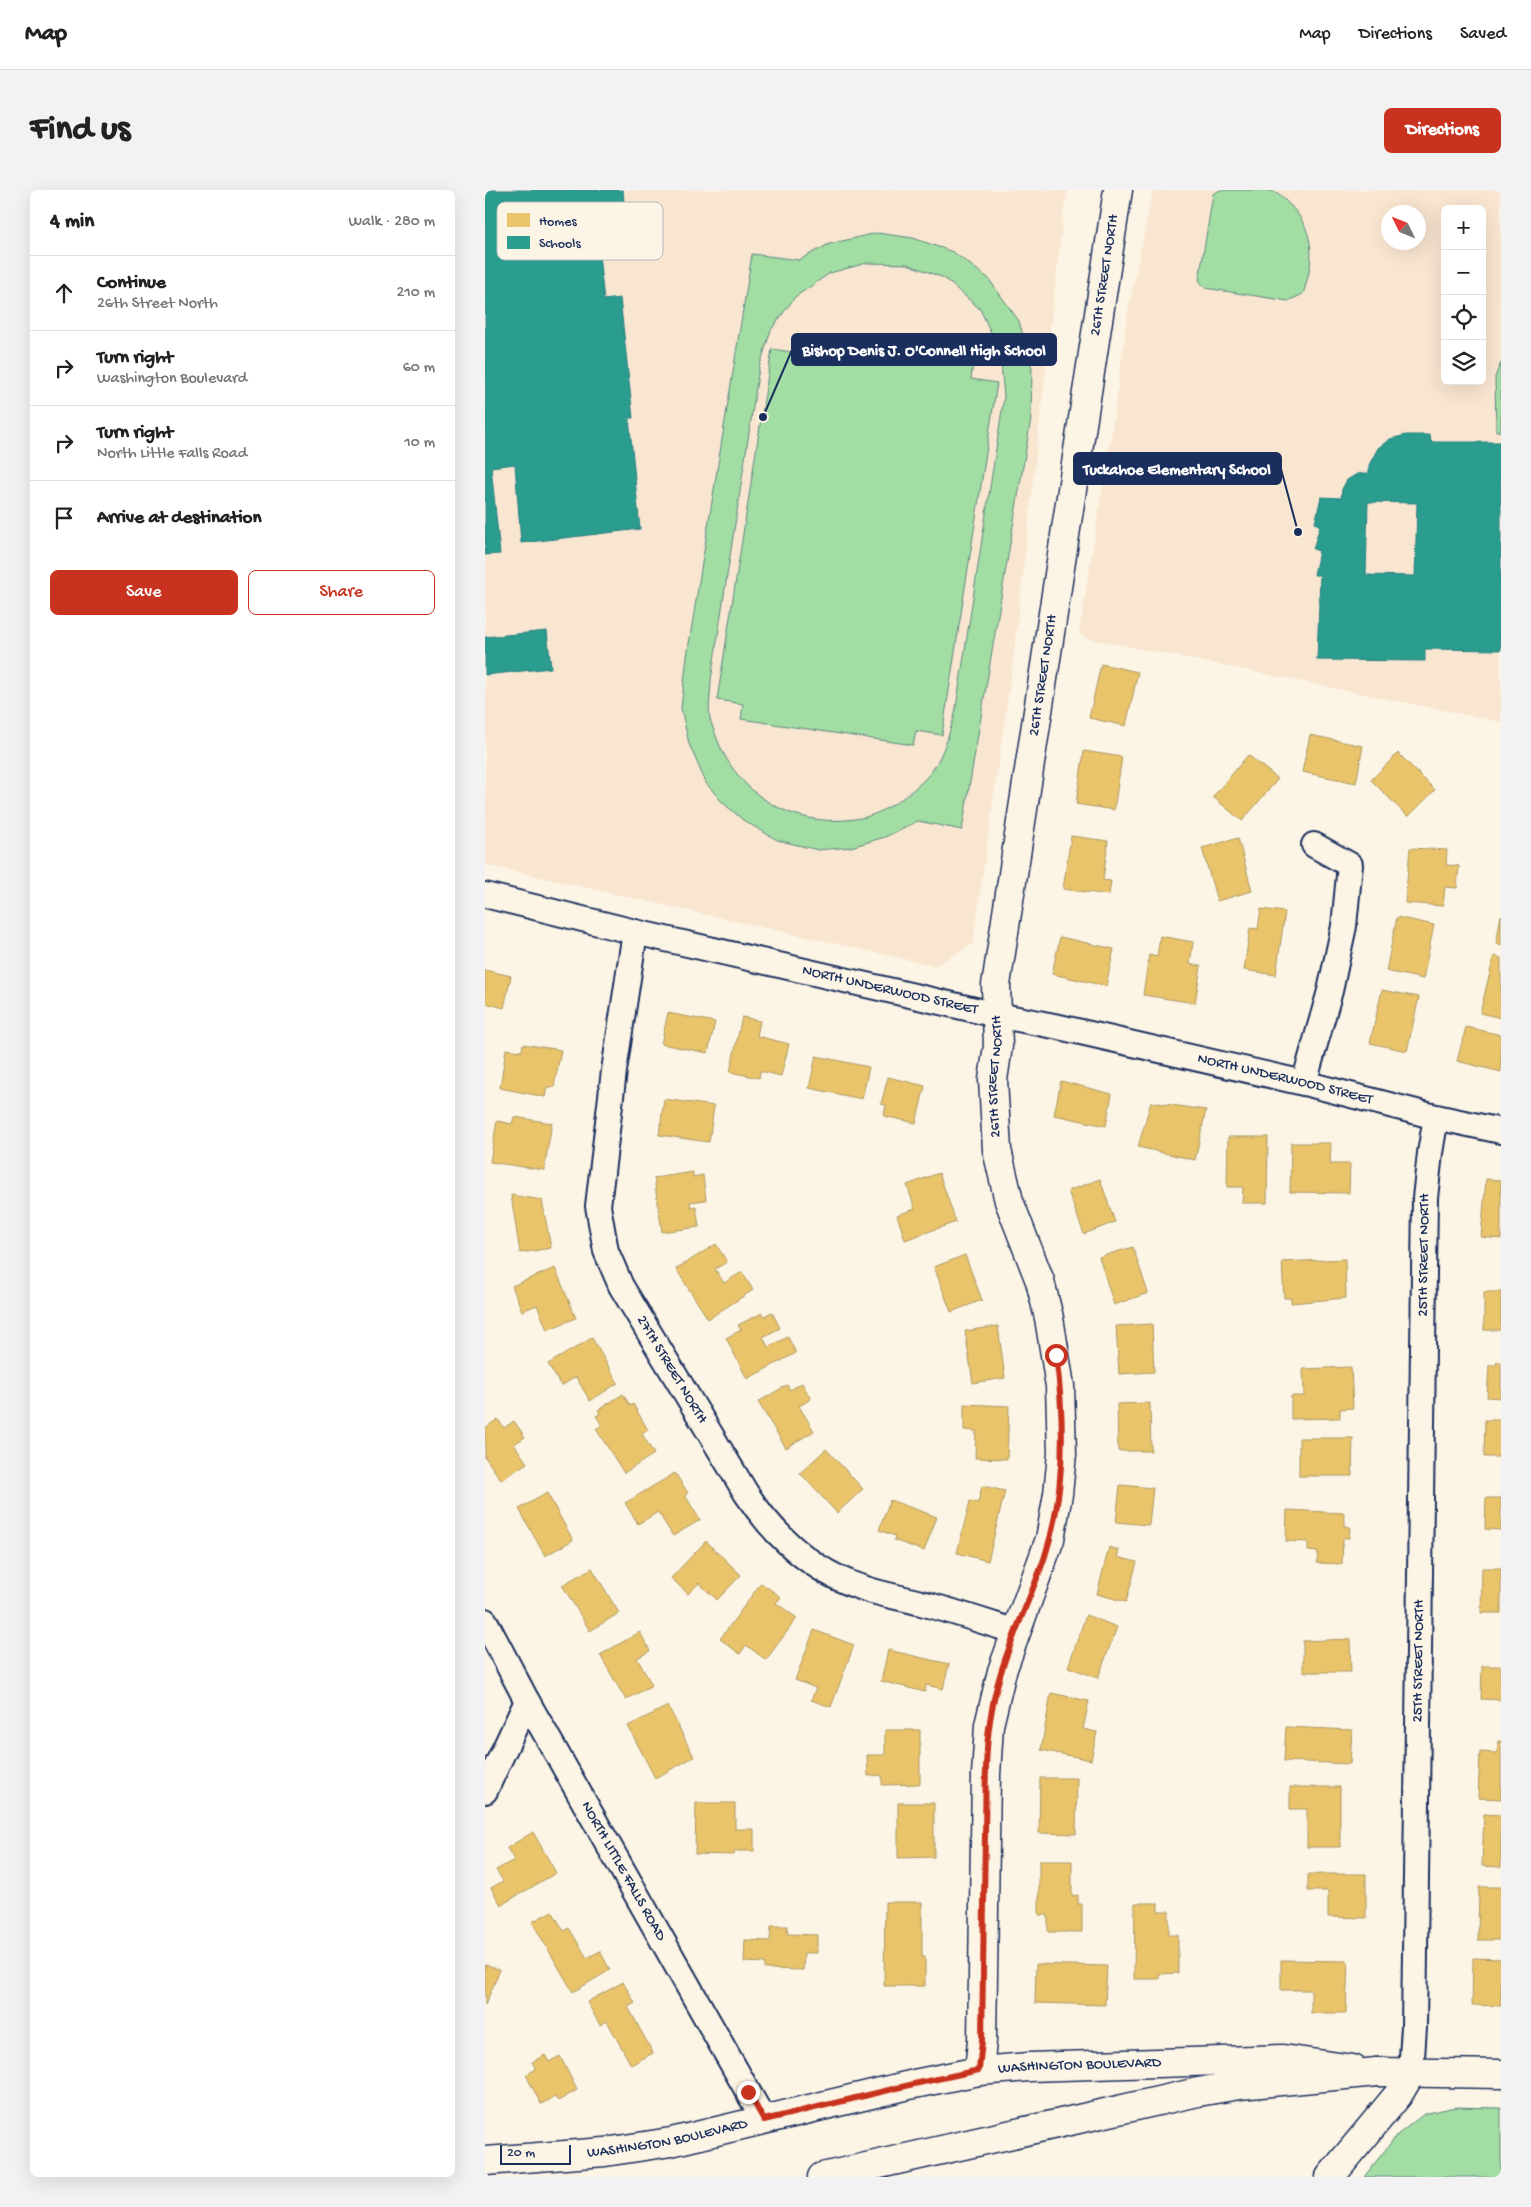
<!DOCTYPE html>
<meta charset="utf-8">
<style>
:root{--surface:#fff;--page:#f2f2f2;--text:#222;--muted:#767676;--line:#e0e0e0;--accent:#c8321e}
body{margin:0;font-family:"Gochi Hand",sans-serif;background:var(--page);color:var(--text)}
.controls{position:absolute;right:15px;top:15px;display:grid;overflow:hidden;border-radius:8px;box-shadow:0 5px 20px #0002}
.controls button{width:45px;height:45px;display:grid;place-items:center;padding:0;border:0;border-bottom:1px solid var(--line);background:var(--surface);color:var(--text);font:25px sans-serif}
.compass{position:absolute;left:896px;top:15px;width:45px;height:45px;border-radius:50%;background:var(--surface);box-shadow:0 5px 20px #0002;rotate:313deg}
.scale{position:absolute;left:15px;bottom:12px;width:71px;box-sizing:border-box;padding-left:5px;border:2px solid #1b2f5e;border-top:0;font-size:14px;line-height:18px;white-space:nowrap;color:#1b2f5e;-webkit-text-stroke:4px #fcf5e5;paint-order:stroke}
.stop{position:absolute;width:15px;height:15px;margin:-11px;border:4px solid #c8321e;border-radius:50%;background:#fff}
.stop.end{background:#c8321e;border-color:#fff;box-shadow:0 1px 5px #0008}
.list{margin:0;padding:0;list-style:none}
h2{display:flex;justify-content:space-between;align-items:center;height:65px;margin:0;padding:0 20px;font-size:21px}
h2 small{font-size:16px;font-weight:400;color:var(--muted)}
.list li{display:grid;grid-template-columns:32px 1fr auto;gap:15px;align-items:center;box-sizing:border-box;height:75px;padding:0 20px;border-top:1px solid var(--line)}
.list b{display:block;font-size:19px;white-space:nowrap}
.list p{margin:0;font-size:16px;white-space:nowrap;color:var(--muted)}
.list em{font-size:16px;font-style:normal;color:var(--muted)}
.actions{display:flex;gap:10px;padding:15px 20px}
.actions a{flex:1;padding:11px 0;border:1px solid var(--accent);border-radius:8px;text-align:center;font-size:18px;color:var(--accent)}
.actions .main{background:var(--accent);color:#fff}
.icon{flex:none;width:28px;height:28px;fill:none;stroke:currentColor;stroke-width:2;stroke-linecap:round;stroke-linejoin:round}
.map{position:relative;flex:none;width:1016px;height:1987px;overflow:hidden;border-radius:8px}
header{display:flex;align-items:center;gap:30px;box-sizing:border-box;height:70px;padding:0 25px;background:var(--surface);border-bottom:1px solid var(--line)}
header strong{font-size:24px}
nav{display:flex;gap:28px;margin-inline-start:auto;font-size:18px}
.intro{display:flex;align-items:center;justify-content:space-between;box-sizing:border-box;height:120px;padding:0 30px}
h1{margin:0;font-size:35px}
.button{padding:12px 22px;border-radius:8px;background:var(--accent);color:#fff;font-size:18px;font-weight:700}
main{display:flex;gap:30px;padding:0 30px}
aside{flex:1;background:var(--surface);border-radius:8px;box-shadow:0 5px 20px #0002}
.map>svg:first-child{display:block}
</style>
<header>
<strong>Map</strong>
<nav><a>Map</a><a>Directions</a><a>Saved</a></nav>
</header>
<div class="intro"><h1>Find us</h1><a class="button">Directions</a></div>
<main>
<aside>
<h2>4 min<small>Walk · 280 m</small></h2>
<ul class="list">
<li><svg class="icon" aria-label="ahead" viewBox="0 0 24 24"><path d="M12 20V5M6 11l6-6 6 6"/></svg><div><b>Continue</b><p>26th Street North</p></div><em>210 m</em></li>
<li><svg class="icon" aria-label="right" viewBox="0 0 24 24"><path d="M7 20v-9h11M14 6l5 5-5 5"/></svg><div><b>Turn right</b><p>Washington Boulevard</p></div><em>60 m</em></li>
<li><svg class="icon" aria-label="right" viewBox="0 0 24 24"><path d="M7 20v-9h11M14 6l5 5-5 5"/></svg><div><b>Turn right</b><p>North Little Falls Road</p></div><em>10 m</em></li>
<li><svg class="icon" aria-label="arrive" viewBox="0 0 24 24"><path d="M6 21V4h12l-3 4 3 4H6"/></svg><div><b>Arrive at destination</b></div></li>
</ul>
<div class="actions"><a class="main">Save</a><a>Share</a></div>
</aside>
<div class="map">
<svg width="1016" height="1987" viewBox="0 0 1016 1987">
<rect width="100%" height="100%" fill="#fcf5e5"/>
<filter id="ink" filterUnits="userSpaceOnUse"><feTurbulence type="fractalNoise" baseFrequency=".02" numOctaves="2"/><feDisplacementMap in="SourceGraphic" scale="10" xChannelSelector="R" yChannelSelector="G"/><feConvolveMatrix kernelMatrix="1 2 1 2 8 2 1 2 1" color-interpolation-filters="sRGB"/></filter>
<g filter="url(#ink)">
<g fill="#f9e6d1" fill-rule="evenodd">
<path d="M 0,0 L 583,0 L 579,17 L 528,472 L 488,754 L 450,776 L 0,675 Z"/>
<path d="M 668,0 L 1016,0 L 1016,173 L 1010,187 L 1011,241 L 1016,241 L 1016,532 L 601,448 L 594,444 L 630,219 L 643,120 ZM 960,19 L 997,19 L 997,191 L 960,191 ZM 904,22 L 934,22 L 934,52 L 904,52 Z"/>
</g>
<g fill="#a2dda3" stroke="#5e8680" fill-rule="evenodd">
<path d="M 735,0 C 750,0 767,0 782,0 C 793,2 799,9 807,17 C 831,44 829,71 818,104 L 803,111 L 720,98 L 714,90 L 728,4 Z"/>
<path d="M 392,43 L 428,48 L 468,62 L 503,88 L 534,131 L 547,178 L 546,229 L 477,640 L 433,631 L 400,647 L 366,657 L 333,660 L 292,650 L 258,630 L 237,612 L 221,593 L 204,554 L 196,518 L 202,466 L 267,64 L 314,70 L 344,54 ZM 382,73 L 422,74 L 459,88 L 495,119 L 515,162 L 519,207 L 470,524 C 463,546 457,572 440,589 C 424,605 398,624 376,628 C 311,640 253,607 231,546 C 229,540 226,534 225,528 C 223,516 226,502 226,490 L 274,178 L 286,140 L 310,107 L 345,83 Z"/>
<path d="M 317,146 L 488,173 L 486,189 L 512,193 L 457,545 L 431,541 L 428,555 L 256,529 L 258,514 L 232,510 L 287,159 L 314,163 Z"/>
<path d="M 1016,173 L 1016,241 L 1011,241 L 1010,187 Z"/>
<path d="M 970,1917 L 1016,1918 L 1016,1987 L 879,1987 L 912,1945 L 939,1924 Z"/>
</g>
<g fill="#e9c46a" stroke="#ab9766">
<path d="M 616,474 L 653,482 L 641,536 L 604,528 Z"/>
<path d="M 825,545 L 878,556 L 871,593 L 817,582 Z"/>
<path d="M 599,561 L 637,567 L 629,620 L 591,614 Z"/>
<path d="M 913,563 L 950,600 L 923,627 L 886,590 Z"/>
<path d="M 763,565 L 793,589 L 757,631 L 728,607 Z"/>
<path d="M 586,646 L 623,651 L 618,690 L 626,691 L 624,705 L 578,699 Z"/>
<path d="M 753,648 L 767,701 L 732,711 L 717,658 Z"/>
<path d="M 925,658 L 962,660 L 961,675 L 974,676 L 972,698 L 960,697 L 958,716 L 920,713 Z"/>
<path d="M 776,719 L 800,722 L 791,785 L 759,780 L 765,738 L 773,739 Z"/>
<path d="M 1016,725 L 1016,755 L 1011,754 Z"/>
<path d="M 912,727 L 949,735 L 938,789 L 901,781 Z"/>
<path d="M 675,746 L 708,752 L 705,774 L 716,776 L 710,813 L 658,805 L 664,765 L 672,767 Z"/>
<path d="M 575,747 L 629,759 L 621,796 L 567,784 Z"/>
<path d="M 1009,766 L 1016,768 L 1016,828 L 995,823 Z"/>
<path d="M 0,780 L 26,786 L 19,818 L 0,813 Z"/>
<path d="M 897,800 L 934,807 L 922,861 L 885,853 Z"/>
<path d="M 183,823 L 230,832 L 223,863 L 176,854 Z"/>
<path d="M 257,827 L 275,831 L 272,846 L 304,854 L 296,886 L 275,881 L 274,888 L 245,882 Z"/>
<path d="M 981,837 L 1016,845 L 1016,882 L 972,871 Z"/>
<path d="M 38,854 L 76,860 L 69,897 L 62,897 L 60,907 L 15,898 L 21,859 L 37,861 Z"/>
<path d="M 331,866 L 384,877 L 377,909 L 324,898 Z"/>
<path d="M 403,887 L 440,896 L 431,933 L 399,926 L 401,915 L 396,914 Z"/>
<path d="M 576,891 L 627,904 L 621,936 L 569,925 Z"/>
<path d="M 179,909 L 229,916 L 224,952 L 174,945 Z"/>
<path d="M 666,912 L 721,920 L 710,970 L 653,957 Z"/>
<path d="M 29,927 L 67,933 L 59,980 L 5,972 L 12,931 L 27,934 Z"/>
<path d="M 743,947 L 783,947 L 782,1013 L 757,1013 L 758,997 L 742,997 Z"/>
<path d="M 806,953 L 846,953 L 845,974 L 865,974 L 864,1003 L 805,1002 Z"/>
<path d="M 208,982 L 208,987 L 218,985 L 221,1010 L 205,1012 L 206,1017 L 211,1016 L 214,1037 L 177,1042 L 169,988 Z"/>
<path d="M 454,983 L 471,1032 L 420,1050 L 412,1025 L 430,1019 L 422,995 Z"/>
<path d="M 615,989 L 630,1032 L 599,1044 L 583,1001 Z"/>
<path d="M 1001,989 L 1016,990 L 1016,1049 L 996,1047 Z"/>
<path d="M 26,1005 L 57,1010 L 66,1058 L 35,1063 Z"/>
<path d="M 231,1054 L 242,1072 L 230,1079 L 239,1093 L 257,1082 L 268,1100 L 223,1129 L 191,1079 Z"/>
<path d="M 648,1057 L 663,1103 L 629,1115 L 614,1067 Z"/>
<path d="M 480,1065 L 497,1110 L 466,1122 L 449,1077 Z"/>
<path d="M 860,1069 L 861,1108 L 806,1113 L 806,1108 L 799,1108 L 797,1072 Z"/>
<path d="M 70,1078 L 91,1128 L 62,1140 L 52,1115 L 37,1121 L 27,1096 Z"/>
<rect x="999" y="1102" width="17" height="38"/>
<path d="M 287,1122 L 295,1138 L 278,1147 L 283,1157 L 303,1147 L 311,1163 L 262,1189 L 241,1148 L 256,1140 L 253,1135 L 277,1123 L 279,1126 Z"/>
<path d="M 667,1134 L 669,1182 L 634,1184 L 631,1136 Z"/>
<path d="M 513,1136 L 520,1188 L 488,1193 L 480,1141 Z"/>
<path d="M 107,1148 L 133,1193 L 105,1211 L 91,1187 L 76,1196 L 63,1174 Z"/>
<path d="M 1012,1172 L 1016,1172 L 1016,1208 L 1002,1207 L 1004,1175 L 1011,1175 Z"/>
<path d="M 866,1177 L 868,1218 L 855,1219 L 855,1228 L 806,1229 L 806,1206 L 819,1206 L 818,1179 Z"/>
<path d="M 317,1193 L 326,1209 L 314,1216 L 329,1241 L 301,1258 L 273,1212 L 302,1195 L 305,1200 Z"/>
<path d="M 138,1204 L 145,1216 L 148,1214 L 163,1240 L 157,1244 L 169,1264 L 139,1283 L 111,1239 L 117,1235 L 111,1226 L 115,1224 L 113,1220 Z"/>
<path d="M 665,1213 L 666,1261 L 633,1261 L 632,1214 Z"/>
<path d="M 479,1214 L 524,1216 L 522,1269 L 490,1268 L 491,1241 L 479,1240 Z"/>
<path d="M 13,1229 L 19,1238 L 29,1231 L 40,1247 L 29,1254 L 42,1273 L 16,1290 L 0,1267 L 0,1238 Z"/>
<path d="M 1000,1230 L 1016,1230 L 1016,1267 L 999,1267 Z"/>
<path d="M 814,1248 L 868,1248 L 867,1286 L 814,1286 Z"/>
<path d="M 341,1259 L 378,1299 L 352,1323 L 315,1283 Z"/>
<path d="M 190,1283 L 203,1303 L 200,1305 L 215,1330 L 188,1346 L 173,1322 L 153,1334 L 140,1313 Z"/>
<path d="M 635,1295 L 668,1298 L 664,1335 L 631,1332 Z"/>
<path d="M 497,1296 L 520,1301 L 503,1371 L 472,1363 L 485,1311 L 493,1313 Z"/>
<path d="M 62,1303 L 88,1350 L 60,1366 L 34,1319 Z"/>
<path d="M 1001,1308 L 1016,1308 L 1016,1340 L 1000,1339 Z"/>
<path d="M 405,1310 L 452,1327 L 439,1361 L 409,1350 L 410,1346 L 394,1340 Z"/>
<path d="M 802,1320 L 859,1323 L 859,1336 L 865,1337 L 864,1348 L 858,1348 L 857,1374 L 832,1373 L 833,1362 L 823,1361 L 823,1352 L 801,1351 Z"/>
<path d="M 221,1351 L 256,1385 L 232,1410 L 214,1393 L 203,1404 L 186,1388 Z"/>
<path d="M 624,1357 L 634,1360 L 632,1367 L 652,1372 L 641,1412 L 612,1404 Z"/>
<path d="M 107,1378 L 134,1423 L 105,1441 L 77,1395 Z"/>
<path d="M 997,1378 L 1016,1378 L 1016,1423 L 996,1423 Z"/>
<path d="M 276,1393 L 296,1407 L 291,1413 L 312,1428 L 281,1470 L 261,1455 L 255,1464 L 235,1449 Z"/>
<path d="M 601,1425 L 632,1437 L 613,1488 L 583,1477 Z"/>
<path d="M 329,1440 L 369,1455 L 346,1517 L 326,1510 L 331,1498 L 310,1490 Z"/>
<path d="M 155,1442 L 165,1461 L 152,1468 L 167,1495 L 141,1510 L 115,1465 Z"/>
<path d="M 865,1449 L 866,1482 L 818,1482 L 818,1451 Z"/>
<path d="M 403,1460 L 464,1474 L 458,1499 L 441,1495 L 440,1502 L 396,1491 Z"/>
<path d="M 997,1476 L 1016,1476 L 1016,1510 L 996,1509 Z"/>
<path d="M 566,1503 L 604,1511 L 598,1539 L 612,1542 L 606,1570 L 556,1560 Z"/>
<path d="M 183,1516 L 209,1567 L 170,1588 L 143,1536 Z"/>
<path d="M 801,1537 L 867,1540 L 865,1574 L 799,1571 Z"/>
<path d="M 400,1540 L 435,1540 L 435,1594 L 397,1595 L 397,1585 L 383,1586 L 382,1565 L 400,1565 Z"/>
<path d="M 1013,1551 L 1016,1551 L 1016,1609 L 993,1608 L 995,1562 L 1012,1563 Z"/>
<path d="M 555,1588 L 592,1588 L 591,1644 L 554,1643 Z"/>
<path d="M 805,1597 L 855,1597 L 855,1657 L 822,1657 L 822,1619 L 805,1619 Z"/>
<path d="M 211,1613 L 250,1613 L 250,1639 L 269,1639 L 269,1661 L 250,1661 L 249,1665 L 210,1664 Z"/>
<path d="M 413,1613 L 449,1613 L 449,1667 L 413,1668 Z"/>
<path d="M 999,1624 L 1016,1625 L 1016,1677 L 997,1676 Z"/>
<path d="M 48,1642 L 71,1683 L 16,1715 L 6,1698 L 18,1691 L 11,1680 L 29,1670 L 22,1658 Z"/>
<path d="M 554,1671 L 587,1671 L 587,1706 L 593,1705 L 593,1714 L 597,1714 L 597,1742 L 563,1742 L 563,1725 L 554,1725 Z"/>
<path d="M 823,1684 L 881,1684 L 881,1728 L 843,1727 L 843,1701 L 823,1701 Z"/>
<path d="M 994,1697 L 1016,1697 L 1016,1750 L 993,1750 Z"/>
<path d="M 400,1712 L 437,1712 L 437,1767 L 440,1767 L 440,1796 L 399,1796 Z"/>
<path d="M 650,1713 L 673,1713 L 673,1721 L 684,1721 L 684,1745 L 693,1745 L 693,1783 L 674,1784 L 674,1789 L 649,1789 Z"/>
<path d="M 67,1721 L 79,1741 L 84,1738 L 102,1768 L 115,1761 L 125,1780 L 88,1802 L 47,1732 Z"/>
<path d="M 286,1736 L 303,1736 L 302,1744 L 332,1745 L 332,1763 L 319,1763 L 318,1780 L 280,1779 L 280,1773 L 259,1772 L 260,1750 L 285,1751 Z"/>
<path d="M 988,1768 L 1016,1769 L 1016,1816 L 987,1815 Z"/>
<path d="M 796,1770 L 863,1771 L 861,1823 L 826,1823 L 826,1800 L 796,1800 Z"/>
<path d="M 0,1774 L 15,1780 L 0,1815 Z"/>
<path d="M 551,1774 L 622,1776 L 620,1815 L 550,1813 Z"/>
<path d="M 138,1792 L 150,1813 L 143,1817 L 168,1863 L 146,1875 L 122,1831 L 115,1835 L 102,1812 Z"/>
<path d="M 60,1865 L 64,1872 L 75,1866 L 92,1900 L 73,1911 L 70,1907 L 56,1914 L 41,1885 L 51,1879 L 47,1872 Z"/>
</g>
<g fill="#2a9d8f" stroke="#267c80" fill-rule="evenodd">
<path d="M 0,0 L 138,0 L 140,23 L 113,56 L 119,110 L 135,108 L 148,228 L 144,228 L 155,339 L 36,353 L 30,274 L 6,277 L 15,364 L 0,365 ZM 29,28 L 68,60 L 70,66 L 31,69 L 25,29 Z"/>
<path d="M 921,245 L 945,245 L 946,252 L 1016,252 L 1016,460 L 940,459 L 940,471 L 832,470 L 835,385 L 829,385 L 834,361 L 828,359 L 835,336 L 830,333 L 836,307 L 856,308 L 857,299 L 862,290 L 872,284 L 884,283 L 884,275 L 893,258 L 905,249 ZM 883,312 L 932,313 L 930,386 L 881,385 Z"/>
<path d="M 62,441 L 66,478 L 0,485 L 0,447 Z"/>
</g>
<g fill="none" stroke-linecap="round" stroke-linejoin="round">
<g stroke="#1b2f5e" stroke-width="28">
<g id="minor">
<path id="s1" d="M 0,705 L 150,742 L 512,825 L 574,837 L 819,893 L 951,927 L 1016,941"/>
<path id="s2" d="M 150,742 L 129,881 L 113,1016 L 121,1061 L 136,1096 L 261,1303 C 290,1347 329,1383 381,1399 C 399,1405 418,1408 436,1413 C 468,1421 500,1432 531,1442"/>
<path d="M 819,893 L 845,801 L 859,736 L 865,675 L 829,655"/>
<path id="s3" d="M 0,1431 L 42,1511 L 279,1930"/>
<path d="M 0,1601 L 42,1511"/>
<path id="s4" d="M 926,1883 L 929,1837 L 940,1008 L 945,963 L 951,927"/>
</g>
</g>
<g stroke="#1b2f5e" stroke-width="31">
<g id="tertiary">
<path id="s5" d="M 494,1881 L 497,1851 L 501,1585 L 504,1535 L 517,1481 L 565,1349 L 573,1304 L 577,1264 L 575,1196 L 564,1128 L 555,1091 L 524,1011 L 512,960 L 508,890 L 513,856 L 511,795 L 633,0"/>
</g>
</g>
<g stroke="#1b2f5e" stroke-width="31">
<g id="secondary">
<path id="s6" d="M 0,1971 L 120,1962 L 186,1952 L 429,1894 L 494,1881 L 544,1877 L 798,1869 L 868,1879"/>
<path d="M 845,1987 L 913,1905 L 926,1883"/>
</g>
</g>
<g stroke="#1b2f5e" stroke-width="31">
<path id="primary" d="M 892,1882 L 1016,1884"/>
</g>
<g stroke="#1b2f5e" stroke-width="31">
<path id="motorway" d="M 337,1987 L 713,1902 L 754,1895 L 892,1882"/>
</g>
<use href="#minor" stroke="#fcf5e5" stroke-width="24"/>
<use href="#tertiary" stroke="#fcf5e5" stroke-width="28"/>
<use href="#secondary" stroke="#fcf5e5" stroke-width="28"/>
<use href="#primary" stroke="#fcf5e5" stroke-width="28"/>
<use href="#motorway" stroke="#fcf5e5" stroke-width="28"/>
</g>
</g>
<g fill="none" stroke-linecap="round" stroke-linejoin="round" filter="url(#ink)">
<path stroke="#c8321e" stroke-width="6" d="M 263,1902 L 279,1930 L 429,1894 L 494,1880 L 497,1851 C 498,1782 499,1713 500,1643 C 501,1602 499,1560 507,1519 C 516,1466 543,1417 560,1366 C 581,1301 580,1232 571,1165"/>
</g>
<g text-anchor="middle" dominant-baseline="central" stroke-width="5" stroke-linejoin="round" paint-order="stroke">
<g font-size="15" fill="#1b2f5e" stroke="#fcf5e5">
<text stroke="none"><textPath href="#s5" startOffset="1825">26TH STREET NORTH</textPath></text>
<text stroke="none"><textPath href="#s5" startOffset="1420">26TH STREET NORTH</textPath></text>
<text stroke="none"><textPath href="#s1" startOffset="416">NORTH UNDERWOOD STREET</textPath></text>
<text stroke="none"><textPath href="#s5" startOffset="1015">26TH STREET NORTH</textPath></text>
<text stroke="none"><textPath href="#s1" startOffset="821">NORTH UNDERWOOD STREET</textPath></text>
<text stroke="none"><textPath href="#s4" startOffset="818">25TH STREET NORTH</textPath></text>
<text stroke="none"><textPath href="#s2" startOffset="458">27TH STREET NORTH</textPath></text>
<text stroke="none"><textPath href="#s4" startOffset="412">25TH STREET NORTH</textPath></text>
<text stroke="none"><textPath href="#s3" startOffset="286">NORTH LITTLE FALLS ROAD</textPath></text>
<text stroke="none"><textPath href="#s6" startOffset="604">WASHINGTON BOULEVARD</textPath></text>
<text stroke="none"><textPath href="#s6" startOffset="184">WASHINGTON BOULEVARD</textPath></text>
</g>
</g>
<rect x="12" y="12" width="166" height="58" rx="8" fill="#fcf5e5" stroke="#b8babc" stroke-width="1"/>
<rect x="22" y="23" width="23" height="14" fill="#e9c46a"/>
<rect x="22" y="46" width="23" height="13" fill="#2a9d8f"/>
<g font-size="14" fill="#1b2f5e">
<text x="54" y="35">Homes</text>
<text x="54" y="57">Schools</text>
</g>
<path fill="none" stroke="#1b2f5e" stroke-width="2" d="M278 227L307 160M813 342L796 279"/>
<g fill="#1b2f5e" stroke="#fcf5e5" stroke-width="2">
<circle cx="278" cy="227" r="5"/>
<circle cx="813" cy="342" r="5"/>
</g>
<g fill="#1b2f5e" stroke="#1b2f5e" stroke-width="2">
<rect x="307" y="144" width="264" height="31" rx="5"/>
<rect x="589" y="263" width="207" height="31" rx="5"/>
</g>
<g font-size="16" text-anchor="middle" font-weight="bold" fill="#fff">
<text x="439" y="165">Bishop Denis J. O'Connell High School</text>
<text x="692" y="284">Tuckahoe Elementary School</text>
</g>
</svg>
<div class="controls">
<button>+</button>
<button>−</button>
<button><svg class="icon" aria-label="locate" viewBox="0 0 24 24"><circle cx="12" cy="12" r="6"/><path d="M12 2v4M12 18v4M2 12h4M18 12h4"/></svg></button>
<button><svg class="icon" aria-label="layers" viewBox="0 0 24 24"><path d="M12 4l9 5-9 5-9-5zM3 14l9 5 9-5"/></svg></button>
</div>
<svg class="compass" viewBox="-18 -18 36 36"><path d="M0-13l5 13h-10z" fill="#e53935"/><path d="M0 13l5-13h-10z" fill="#767676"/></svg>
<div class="scale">20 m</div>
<div class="stop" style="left:571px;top:1165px"></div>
<div class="stop end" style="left:263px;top:1902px"></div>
</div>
</main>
